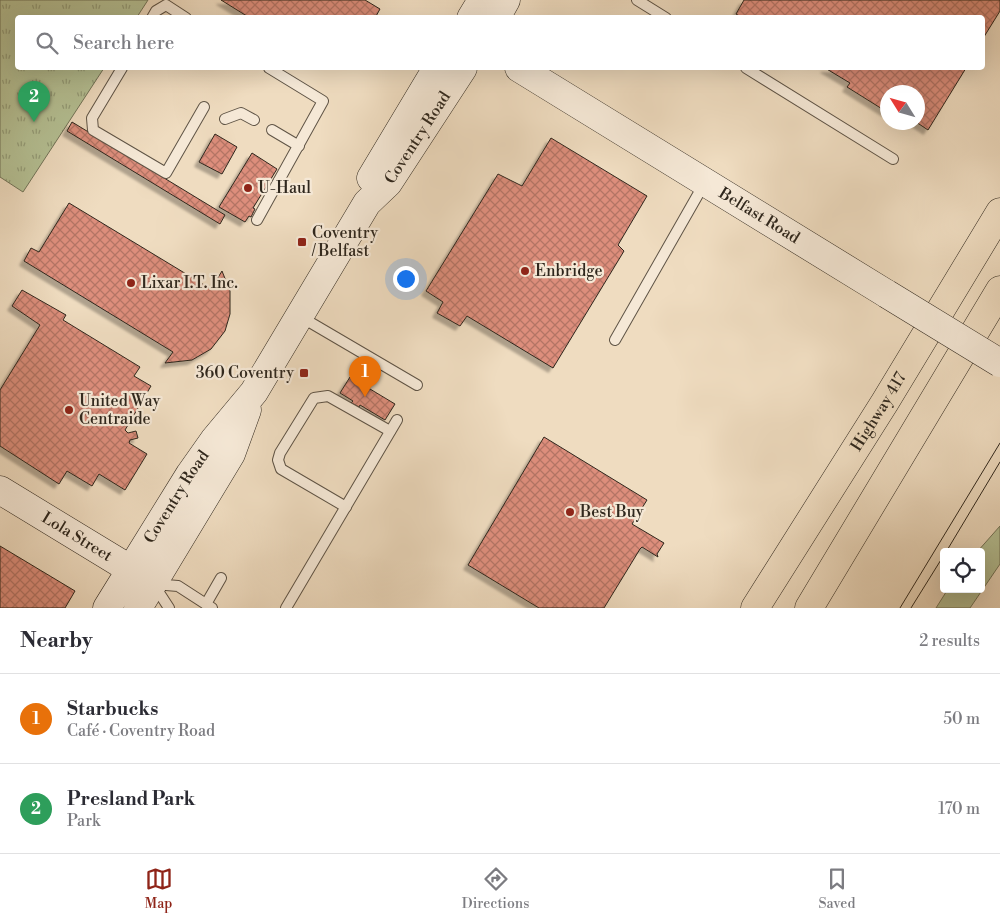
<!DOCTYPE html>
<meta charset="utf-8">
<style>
:root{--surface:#fff;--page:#f2f2f3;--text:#2b2b33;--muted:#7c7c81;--line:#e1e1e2;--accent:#8f2418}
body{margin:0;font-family:"Libre Bodoni",serif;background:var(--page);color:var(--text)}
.controls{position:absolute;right:15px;bottom:15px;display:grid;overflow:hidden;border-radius:5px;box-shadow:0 5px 20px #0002}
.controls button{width:45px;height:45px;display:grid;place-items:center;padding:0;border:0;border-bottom:1px solid var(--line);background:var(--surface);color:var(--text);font:25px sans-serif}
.compass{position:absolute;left:880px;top:85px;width:45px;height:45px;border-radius:50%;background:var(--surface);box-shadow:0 5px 20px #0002;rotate:307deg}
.you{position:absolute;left:405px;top:278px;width:18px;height:18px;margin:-12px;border:4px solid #fff;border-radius:50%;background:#1a73e8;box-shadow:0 0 0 8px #1a73e833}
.badge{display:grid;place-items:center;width:32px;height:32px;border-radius:50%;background:var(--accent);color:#fff;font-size:16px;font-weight:700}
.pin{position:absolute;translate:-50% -41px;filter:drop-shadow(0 1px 2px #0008)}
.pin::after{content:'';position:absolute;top:26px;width:18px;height:15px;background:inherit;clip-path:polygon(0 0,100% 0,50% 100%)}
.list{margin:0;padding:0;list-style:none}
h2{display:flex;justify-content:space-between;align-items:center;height:65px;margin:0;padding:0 20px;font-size:21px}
h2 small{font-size:16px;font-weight:400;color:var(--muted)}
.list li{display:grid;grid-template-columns:32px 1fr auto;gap:15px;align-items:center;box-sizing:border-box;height:90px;padding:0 20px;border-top:1px solid var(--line)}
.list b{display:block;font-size:19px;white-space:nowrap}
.list p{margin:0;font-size:16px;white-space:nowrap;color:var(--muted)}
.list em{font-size:16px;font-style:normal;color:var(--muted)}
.icon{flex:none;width:28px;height:28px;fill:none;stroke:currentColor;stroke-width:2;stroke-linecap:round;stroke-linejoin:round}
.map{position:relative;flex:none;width:1000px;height:608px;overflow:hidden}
.search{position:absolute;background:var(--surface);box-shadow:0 5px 20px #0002;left:15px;right:15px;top:15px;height:55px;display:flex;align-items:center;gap:12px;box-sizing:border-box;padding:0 18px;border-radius:5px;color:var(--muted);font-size:19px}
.sheet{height:245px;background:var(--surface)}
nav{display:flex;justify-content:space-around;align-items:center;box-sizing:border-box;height:70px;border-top:1px solid var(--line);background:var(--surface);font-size:14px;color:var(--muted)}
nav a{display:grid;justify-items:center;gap:2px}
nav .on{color:var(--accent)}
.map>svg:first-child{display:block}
</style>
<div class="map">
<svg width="1000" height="608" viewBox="0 0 1000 608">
<defs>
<pattern id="park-tufts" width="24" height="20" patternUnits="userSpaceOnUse" patternTransform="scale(1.25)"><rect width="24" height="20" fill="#b5c195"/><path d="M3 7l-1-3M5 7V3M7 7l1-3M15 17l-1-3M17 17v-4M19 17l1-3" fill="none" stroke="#949d79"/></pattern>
<pattern id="building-cross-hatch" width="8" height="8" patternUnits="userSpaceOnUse" patternTransform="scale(1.25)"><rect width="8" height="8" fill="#dd8e7c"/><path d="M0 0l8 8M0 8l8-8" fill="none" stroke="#b47465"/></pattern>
<filter id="shadow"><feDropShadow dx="-4.5" dy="4.5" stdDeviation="1" flood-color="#0004"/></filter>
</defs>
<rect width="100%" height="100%" fill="#efdcc0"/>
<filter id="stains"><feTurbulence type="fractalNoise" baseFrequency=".004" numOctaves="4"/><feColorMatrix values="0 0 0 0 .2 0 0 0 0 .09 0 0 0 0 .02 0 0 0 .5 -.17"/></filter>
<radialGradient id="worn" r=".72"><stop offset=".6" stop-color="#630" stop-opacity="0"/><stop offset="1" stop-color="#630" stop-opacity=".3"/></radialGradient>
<path fill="#b5c195" stroke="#727459" d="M 1000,526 L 1000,564 L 970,608 L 936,608 L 948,589 L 981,589 L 981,552 L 977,552 Z"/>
<path fill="url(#park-tufts)" stroke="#727459" d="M 0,0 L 148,0 L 137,17 L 18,18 L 18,68 L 104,68 L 23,192 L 0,177 Z"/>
<g fill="url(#building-cross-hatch)" stroke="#2f271d" filter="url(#shadow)">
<path d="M 221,0 L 365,0 L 380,9 L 375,18 L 250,18 Z"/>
<path d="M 744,0 L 1000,0 L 1000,11 L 982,40 L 982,18 L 743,18 L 736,14 Z"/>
<path d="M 825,68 L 966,68 L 928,130 L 916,122 L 918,92 L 888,92 L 887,112 L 847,87 L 850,83 Z"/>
<path d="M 72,122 L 225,215 L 220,224 L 67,131 Z"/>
<path d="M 215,134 L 237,147 L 222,174 L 199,162 Z"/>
<path d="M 551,138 L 647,196 L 618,245 L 624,251 L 553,368 L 467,316 L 460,326 L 437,313 L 443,302 L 426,291 L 498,174 L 522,186 Z"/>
<path d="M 252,153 L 277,169 L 253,208 L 255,209 L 251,217 L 249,216 L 245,222 L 219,207 Z"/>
<path d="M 69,203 L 211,289 L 222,271 L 230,291 L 230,314 L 225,331 L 211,349 L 192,360 L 165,363 L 173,352 L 24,261 L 31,248 L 39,252 Z"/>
<path d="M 22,290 L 66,315 L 63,320 L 140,367 L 134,376 L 151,386 L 125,430 L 128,433 L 136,431 L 138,438 L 130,440 L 129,443 L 147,454 L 125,490 L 99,474 L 92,486 L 67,471 L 59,484 L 0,446 L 0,390 L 40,325 L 12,306 Z"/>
<path d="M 350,377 L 395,404 L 385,420 L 360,405 L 359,407 L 351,403 L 353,401 L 340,393 Z"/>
<path d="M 544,437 L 647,500 L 632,524 L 664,543 L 657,554 L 658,557 L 642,547 L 640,549 L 604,608 L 539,608 L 468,565 Z"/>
<path d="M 0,546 L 75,591 L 65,608 L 0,608 Z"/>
</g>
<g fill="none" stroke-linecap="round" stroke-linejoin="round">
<g stroke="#5f5446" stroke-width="12">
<g id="lane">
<path d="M 637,0 L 666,18"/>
<path d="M 152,18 L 156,11 L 166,5 L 186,18"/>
<path d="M 122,68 L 92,118 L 93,130 L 166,173 L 204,107"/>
<path d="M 746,68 L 893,159"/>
<path d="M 225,119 L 241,113 L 254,120"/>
<path d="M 272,130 L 299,146"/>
<path d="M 257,220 L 323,101 L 269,68"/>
<path d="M 301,317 L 417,385"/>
<path d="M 615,340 L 704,184"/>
<path d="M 346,507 L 281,469 L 278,460 L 280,453 L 314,398 L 328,396 L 390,431"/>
<path d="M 154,584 L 178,586 L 212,608"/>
<path d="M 154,585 L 169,608"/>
<path d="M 206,604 L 221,578"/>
<path d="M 286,608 L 397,420"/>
</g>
</g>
<g stroke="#2f271d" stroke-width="29">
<g id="secondary">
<path d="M 471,18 L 482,0"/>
<path d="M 496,18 L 506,0"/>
<path id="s1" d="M 519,68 L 887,294"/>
<path d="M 371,178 L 437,68"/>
<path id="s2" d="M 0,490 L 148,580"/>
<path id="s3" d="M 107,608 L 190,474 L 214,440 L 254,392 L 367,203 L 388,183 L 463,68"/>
<path d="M 138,608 L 231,454 L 247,410"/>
</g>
</g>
<g stroke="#2f271d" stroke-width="29">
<g id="highway">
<path id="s4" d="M 755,608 L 885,402 L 1000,212"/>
<path d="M 809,608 L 1000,290"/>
</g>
</g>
<use href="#lane" stroke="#f5e8d6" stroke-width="10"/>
<use href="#secondary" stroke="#f5e8d6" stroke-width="28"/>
<use href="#highway" stroke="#efdcc0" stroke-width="28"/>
<g stroke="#2f271d" stroke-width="1">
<path d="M 946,552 L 1000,462"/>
<path d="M 900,608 L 1000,443"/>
<path d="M 911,608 L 944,555"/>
</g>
<g stroke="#2f271d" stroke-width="29" stroke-linecap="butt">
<path id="secondary-bridge" d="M 887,294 L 1000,363"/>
</g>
<use href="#secondary-bridge" stroke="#f5e8d6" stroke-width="28"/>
</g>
<g fill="#8f2418" stroke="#f5e8d6" stroke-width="2">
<circle cx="248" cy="188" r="5"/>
<rect x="297" y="237" width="10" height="10" rx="2.5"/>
<circle cx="525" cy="271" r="5"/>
<circle cx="131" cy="283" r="5"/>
<rect x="299" y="368" width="10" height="10" rx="2.5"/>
<circle cx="69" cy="410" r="5"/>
<circle cx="570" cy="512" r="5"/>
</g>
<g text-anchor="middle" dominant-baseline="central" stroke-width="4.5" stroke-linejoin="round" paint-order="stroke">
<g font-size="16" fill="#2f271d" stroke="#f5e8d6">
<text stroke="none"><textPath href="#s3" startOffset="565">Coventry Road</textPath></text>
<text stroke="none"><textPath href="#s1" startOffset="282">Belfast Road</textPath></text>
<text stroke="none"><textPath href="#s4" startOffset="232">Highway 417</textPath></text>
<text stroke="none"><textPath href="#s3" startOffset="131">Coventry Road</textPath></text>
<text stroke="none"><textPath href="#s2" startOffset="90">Lola Street</textPath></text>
</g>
<g font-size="16" fill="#2f271d" stroke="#f5e8d6" text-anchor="start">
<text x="258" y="188">U-Haul</text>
<text x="312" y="233">Coventry<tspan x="312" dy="18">/ Belfast</tspan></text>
<text x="535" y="271">Enbridge</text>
<text x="141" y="283">Lixar I.T. Inc.</text>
<text x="294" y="373" text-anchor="end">360 Coventry</text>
<text x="79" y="401">United Way<tspan x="79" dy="18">Centraide</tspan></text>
<text x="580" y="512">Best Buy</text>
</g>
</g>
<rect width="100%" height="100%" filter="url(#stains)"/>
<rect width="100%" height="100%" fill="url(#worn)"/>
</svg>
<div class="controls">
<button><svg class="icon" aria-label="locate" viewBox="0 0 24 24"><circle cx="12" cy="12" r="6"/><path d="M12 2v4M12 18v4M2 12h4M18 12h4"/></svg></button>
</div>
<svg class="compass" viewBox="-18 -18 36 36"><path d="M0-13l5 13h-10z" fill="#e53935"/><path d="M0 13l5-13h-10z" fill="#7c7c81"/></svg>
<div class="you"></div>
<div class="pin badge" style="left:365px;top:397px;background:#e8710a">1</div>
<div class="pin badge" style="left:34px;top:122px;background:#2e9e5b">2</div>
<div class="search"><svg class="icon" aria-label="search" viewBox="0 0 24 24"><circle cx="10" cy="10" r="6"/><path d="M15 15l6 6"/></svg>Search here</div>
</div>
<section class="sheet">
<h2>Nearby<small>2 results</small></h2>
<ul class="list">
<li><span class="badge" style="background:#e8710a">1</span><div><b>Starbucks</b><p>Café · Coventry Road</p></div><em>50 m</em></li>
<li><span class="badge" style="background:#2e9e5b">2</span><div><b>Presland Park</b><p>Park</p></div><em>170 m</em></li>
</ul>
</section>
<nav>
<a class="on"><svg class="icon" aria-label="map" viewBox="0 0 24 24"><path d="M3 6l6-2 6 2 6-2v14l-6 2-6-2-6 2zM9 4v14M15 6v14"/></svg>Map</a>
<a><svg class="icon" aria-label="directions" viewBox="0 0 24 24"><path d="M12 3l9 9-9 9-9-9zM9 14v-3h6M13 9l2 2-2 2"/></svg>Directions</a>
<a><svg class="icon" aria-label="saved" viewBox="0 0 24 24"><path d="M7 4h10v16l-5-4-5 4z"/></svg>Saved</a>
</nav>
